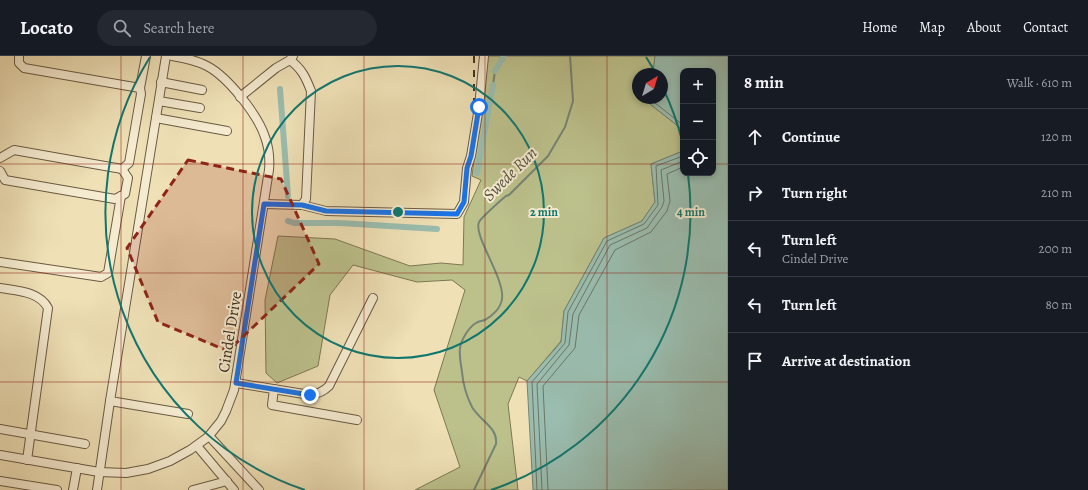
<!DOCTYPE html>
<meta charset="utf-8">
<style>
:root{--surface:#171b24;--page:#242831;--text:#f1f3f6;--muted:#9ea1a6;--line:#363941}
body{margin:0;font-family:Alegreya,serif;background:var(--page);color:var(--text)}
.controls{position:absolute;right:12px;top:12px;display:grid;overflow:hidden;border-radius:8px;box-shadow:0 2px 6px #0003}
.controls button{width:36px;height:36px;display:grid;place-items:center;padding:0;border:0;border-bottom:1px solid var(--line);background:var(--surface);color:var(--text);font:20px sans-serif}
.compass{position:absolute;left:632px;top:12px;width:36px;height:36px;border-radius:50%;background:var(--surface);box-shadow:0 2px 6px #0003;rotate:38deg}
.stop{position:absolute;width:12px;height:12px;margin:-9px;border:3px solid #1a73e8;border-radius:50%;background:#fff}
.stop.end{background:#1a73e8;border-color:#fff;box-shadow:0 1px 4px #0008}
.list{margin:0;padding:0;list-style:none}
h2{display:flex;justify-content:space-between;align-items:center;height:52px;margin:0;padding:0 16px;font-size:17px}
h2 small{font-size:13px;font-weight:400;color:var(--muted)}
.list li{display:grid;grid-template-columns:26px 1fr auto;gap:12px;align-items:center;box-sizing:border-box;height:56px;padding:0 16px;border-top:1px solid var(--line)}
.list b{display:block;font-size:15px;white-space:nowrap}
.list p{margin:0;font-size:13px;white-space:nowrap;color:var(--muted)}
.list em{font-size:13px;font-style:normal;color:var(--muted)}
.icon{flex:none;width:22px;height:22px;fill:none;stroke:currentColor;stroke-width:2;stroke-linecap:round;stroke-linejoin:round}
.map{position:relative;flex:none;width:728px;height:434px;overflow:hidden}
header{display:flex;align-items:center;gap:24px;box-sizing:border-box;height:56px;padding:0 20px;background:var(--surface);border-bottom:1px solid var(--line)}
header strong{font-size:19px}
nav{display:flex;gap:22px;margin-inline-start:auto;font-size:14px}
.search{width:280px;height:36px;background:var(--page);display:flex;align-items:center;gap:10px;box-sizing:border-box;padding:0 14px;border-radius:22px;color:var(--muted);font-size:15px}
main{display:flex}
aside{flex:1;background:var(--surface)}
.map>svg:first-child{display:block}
</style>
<header>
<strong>Locato</strong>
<div class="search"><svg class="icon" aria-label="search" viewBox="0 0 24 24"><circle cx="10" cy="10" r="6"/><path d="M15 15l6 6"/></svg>Search here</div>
<nav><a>Home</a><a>Map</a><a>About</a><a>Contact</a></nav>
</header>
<main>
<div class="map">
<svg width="728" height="434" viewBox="0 0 728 434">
<rect width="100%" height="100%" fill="#efe0b6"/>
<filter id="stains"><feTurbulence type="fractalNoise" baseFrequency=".005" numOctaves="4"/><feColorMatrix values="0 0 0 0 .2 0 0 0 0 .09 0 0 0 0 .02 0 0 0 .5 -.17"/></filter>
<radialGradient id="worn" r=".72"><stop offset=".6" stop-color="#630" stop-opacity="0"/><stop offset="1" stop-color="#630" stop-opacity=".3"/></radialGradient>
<path fill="#bcc18c" stroke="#7d7854" d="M 487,0 L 655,0 L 653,18 L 638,18 L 638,42 L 650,42 L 650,48 L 683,74 L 683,95 L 651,108 L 655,146 L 642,165 L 604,182 L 564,255 L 561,285 L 527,325 L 519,321 L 508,348 L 518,434 L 415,434 L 460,411 L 434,334 L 465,234 L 452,224 L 417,226 L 353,209 L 330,239 L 318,310 L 277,327 L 266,317 L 265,244 L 278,180 L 335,183 L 410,210 L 441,207 L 463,209 L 464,161 L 481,124 L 472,120 Z"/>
<path fill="#9abdaf" stroke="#758475" d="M 655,0 L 728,0 L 728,434 L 533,434 L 527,325 L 561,286 L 564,255 L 604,182 L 642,165 L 655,146 L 651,108 L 683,95 L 683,117 L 713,117 L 713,15 L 683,15 L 683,76 L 683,74 L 650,48 L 650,42 L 662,42 L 662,18 L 653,18 Z"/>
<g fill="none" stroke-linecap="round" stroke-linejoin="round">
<g stroke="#6c7666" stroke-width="1">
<path d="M 654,42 L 655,47 L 683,69"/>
<path d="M 537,434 L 532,326 L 565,287 L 568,256 L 607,185 L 644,168 L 658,149 L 656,110 L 683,100"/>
<path d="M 542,434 L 537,328 L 569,289 L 573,258 L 610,189 L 647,172 L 662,151 L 664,145 L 661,114 L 683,105"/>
<path d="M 548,434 L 543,330 L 575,292 L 579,259 L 615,194 L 651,176 L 667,155 L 670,145 L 667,118 L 683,111"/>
</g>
<g stroke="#758475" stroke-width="2">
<path d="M 493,29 L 495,15"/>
<path d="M 474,434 L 496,388 C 498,371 480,365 472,351 C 467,341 463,328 462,316 C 461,309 459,300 460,292 C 461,284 469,271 476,267 C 479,265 482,265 485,264 C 492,260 501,252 502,243 C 505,222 473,180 479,166 C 481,162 501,144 506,140 L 509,139 L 548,100 L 565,71 L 573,45 L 570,0"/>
</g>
<g stroke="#9abdaf" stroke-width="6">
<path d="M 495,15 L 504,0"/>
<path d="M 280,33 L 288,140"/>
<path d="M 477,117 L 493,29"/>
<path d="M 288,165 L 294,167 L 340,167 L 437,173"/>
</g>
<g stroke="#6a5a43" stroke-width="10">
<g id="minor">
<path d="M 19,0 L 19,7 L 24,12 L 140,32 L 141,38 L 129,107 L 122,113"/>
<path d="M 166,0 L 110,345 L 188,358"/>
<path d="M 290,4 C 302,13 306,22 311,35 L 306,143 L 302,149"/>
<path d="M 161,26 L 202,34"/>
<path d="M 140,32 L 146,0"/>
<path d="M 240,41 L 276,12 L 290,4 L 293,0"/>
<path d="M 159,45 L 200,52"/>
<path d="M 156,62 L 227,75"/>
<path d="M 0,102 L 14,94 L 122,113 L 128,122 L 125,138 L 115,143 L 5,124 L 0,115"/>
<path d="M 264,148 L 302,149 L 326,155 L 457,158 L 464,146 L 467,112 L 471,100 L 479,51 L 484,0"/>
<path d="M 0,206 L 101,221 L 108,217 L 121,140"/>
<path d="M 0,232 C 17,235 39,235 48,252 L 27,404"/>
<path d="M 236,327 L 310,339 C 318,338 323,336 329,330 L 373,242"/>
<path d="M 274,333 L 272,349 L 357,364"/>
<path d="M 0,373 L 85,388"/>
<path d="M 209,380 L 259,434"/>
<path d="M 197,390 L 234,434"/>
<path d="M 0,399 L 99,416 L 126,417 L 148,413 L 170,405 L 190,394 L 208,381 L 221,365 L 226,355 L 234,334 L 269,114 C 270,103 269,92 265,81 C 258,59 228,21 207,10 C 196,4 184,2 172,0"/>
<path d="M 0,425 L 57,434"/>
<path d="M 73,434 L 77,412"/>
<path d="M 97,434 L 110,345"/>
<path d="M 193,434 L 227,425"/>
</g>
</g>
<use href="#minor" stroke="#f5ebd0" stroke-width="8"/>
<path stroke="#3e2e1d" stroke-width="2" stroke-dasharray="7 7" stroke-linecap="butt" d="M 474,0 L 474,58"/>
</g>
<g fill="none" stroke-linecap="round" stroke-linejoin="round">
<path stroke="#1a73e8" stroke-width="5" d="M 310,339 L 236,327 L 264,148 L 302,149 L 326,155 L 457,158 L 464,146 L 467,112 L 471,100 L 479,51"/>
</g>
<path fill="#8f2418" fill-opacity="0.2" stroke="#8f2418" stroke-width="3" stroke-dasharray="8 5" stroke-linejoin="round" d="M 188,104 L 281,123 L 319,208 L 228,295 L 158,266 L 127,192 Z"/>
<path fill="none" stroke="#8f2418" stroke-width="1" stroke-opacity="0.55" d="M 121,0 L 121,434M 243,0 L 243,434M 364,0 L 364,434M 485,0 L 485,434M 607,0 L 607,434M 0,108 L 683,108M 713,108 L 728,108M 0,217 L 728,217M 0,326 L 728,326"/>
<g fill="none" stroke="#0f766e" stroke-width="2">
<circle cx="398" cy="156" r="146"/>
<path d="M305 434A293 293 0 0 1 150 1M646 1A293 293 0 0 1 655 16M662 30A293 293 0 0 1 683 88M688 118A293 293 0 0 1 491 434"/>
</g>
<g text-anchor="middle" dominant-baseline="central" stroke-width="4" stroke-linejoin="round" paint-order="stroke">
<g font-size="16" fill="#3e2e1d" stroke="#f5ebd0">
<text transform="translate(230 276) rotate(-81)">Cindel Drive</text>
</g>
<g font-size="17" font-style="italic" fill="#555242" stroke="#f5ebd0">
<text transform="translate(510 118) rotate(-45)">Swede Run</text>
</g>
</g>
<circle cx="398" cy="156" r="6" fill="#0f766e" stroke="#f5ebd0" stroke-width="2"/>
<g font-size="12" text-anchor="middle" font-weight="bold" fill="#0f766e" stroke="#f5ebd0" stroke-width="4" stroke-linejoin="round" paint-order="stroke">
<text x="544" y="160">2 min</text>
<text x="691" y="160">4 min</text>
</g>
<rect width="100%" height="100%" filter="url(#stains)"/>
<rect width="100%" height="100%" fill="url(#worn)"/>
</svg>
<div class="controls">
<button>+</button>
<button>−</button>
<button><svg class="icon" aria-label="locate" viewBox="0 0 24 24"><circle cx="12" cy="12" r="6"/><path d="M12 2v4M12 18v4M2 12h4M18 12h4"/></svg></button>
</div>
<svg class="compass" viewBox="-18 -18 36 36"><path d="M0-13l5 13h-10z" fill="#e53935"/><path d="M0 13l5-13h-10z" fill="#9ea1a6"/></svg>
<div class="stop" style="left:479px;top:51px"></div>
<div class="stop end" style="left:310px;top:339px"></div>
</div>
<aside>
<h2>8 min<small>Walk · 610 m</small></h2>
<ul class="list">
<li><svg class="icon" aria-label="ahead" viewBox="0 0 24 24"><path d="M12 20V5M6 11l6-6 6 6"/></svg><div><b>Continue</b></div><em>120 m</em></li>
<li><svg class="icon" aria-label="right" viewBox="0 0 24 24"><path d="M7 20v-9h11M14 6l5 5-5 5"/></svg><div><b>Turn right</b></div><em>210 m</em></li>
<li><svg class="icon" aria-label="left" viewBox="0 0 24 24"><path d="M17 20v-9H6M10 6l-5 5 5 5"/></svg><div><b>Turn left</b><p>Cindel Drive</p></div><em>200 m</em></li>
<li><svg class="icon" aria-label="left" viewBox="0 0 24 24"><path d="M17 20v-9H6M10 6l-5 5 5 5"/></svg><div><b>Turn left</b></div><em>80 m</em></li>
<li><svg class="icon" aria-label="arrive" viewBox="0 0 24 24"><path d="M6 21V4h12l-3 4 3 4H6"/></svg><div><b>Arrive at destination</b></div></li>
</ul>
</aside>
</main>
